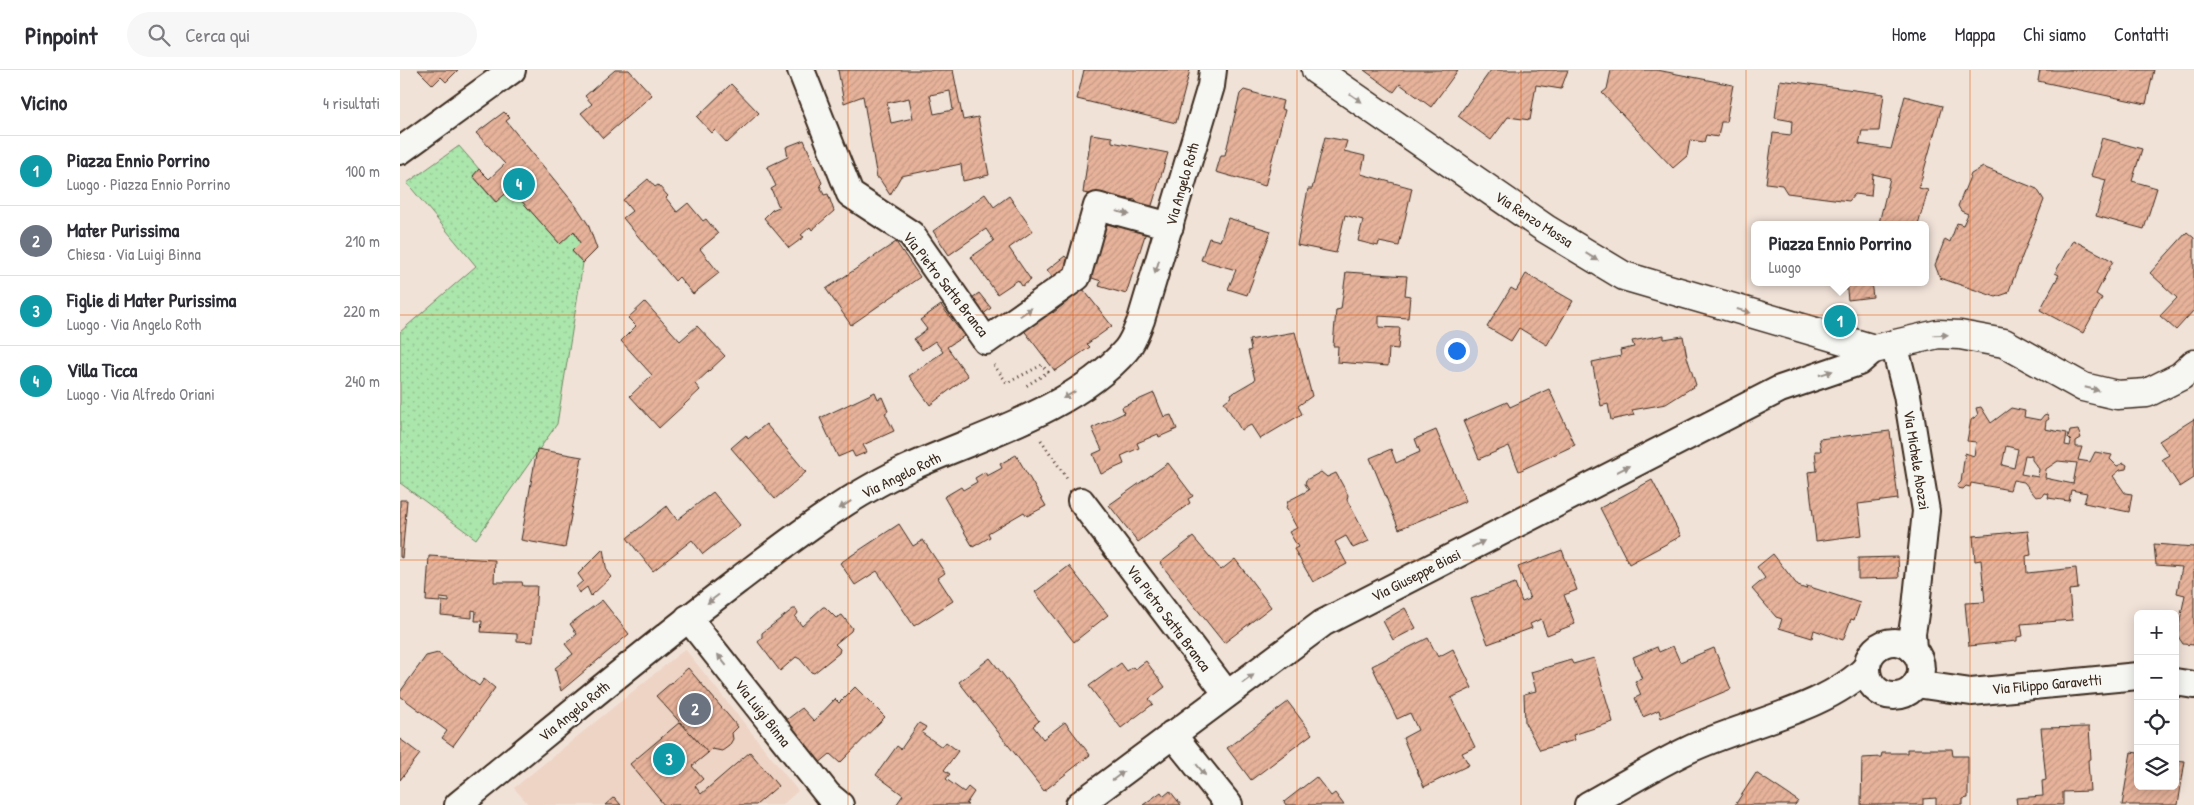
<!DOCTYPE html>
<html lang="it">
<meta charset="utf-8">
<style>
:root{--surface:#fff;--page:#f7f7f7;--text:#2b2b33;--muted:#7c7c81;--line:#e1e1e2;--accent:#db2777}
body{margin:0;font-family:"Patrick Hand",sans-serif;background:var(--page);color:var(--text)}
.controls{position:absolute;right:15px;bottom:15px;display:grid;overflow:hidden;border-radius:8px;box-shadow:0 2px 12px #0003}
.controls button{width:45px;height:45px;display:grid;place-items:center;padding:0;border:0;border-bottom:1px solid var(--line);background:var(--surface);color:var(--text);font:25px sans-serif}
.you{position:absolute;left:1056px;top:280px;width:18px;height:18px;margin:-12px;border:4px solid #fff;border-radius:50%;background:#1a73e8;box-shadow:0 0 0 8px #1a73e833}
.badge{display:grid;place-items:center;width:32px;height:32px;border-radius:50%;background:var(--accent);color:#fff;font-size:16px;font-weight:700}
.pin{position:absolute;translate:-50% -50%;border:2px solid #fff;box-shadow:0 1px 5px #0006}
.popup{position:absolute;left:1351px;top:151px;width:178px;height:65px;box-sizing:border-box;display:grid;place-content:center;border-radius:8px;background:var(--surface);filter:drop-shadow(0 1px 4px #0005);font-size:16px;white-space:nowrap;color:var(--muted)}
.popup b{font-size:19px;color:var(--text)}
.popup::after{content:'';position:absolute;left:50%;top:100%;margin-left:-10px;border:10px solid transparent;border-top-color:var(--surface)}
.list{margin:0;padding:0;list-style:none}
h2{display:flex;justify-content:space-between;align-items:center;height:65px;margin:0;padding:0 20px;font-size:21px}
h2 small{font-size:16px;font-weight:400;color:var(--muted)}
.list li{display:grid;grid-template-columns:32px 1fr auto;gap:15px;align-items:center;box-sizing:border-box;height:70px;padding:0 20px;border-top:1px solid var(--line)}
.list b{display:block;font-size:19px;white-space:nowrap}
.list p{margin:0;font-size:16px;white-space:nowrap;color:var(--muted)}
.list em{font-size:16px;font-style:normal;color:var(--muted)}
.icon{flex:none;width:28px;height:28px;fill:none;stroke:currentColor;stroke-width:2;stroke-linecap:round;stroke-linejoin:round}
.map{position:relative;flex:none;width:1794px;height:735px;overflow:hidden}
header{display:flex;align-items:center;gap:30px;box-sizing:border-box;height:70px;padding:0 25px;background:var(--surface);border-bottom:1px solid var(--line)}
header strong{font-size:24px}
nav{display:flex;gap:28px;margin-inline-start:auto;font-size:18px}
.search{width:350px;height:45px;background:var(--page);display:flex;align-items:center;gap:12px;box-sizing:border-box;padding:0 18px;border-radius:28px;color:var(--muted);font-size:19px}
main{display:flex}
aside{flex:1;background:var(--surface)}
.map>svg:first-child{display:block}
</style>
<header>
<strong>Pinpoint</strong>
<div class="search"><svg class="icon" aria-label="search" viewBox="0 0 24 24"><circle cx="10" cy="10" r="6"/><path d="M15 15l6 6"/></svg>Cerca qui</div>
<nav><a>Home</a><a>Mappa</a><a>Chi siamo</a><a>Contatti</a></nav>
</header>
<main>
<aside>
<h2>Vicino<small>4 risultati</small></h2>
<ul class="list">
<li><span class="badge" style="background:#0f9aa8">1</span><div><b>Piazza Ennio Porrino</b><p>Luogo · Piazza Ennio Porrino</p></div><em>100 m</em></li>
<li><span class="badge" style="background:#6b7280">2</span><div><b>Mater Purissima</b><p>Chiesa · Via Luigi Binna</p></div><em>210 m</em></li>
<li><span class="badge" style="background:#0f9aa8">3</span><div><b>Figlie di Mater Purissima</b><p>Luogo · Via Angelo Roth</p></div><em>220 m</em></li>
<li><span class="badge" style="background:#0f9aa8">4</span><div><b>Villa Ticca</b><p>Luogo · Via Alfredo Oriani</p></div><em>240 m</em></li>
</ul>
</aside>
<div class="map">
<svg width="1794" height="735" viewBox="0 0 1794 735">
<defs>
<pattern id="garden-dots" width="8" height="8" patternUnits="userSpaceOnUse" patternTransform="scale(1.25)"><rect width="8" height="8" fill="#abe6ac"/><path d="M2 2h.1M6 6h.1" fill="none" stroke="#94c594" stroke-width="1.8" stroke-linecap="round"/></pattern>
<pattern id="building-hatch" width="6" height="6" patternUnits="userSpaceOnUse" patternTransform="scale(1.25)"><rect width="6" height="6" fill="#e6b29a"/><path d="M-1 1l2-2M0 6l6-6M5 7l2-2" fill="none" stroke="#c69984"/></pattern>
</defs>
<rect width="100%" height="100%" fill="#f1e2d8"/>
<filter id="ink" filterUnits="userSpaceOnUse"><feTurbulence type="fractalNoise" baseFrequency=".02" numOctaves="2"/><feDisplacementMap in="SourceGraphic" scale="10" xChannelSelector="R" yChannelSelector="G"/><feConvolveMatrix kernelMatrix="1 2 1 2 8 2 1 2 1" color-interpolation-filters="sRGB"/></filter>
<g filter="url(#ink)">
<path fill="#eed4c5" d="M 285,579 L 398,721 L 382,735 L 129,735 L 114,718 Z"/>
<path fill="url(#garden-dots)" stroke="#738865" d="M 59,76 L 79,99 L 73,106 L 95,132 L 111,119 L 160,174 L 174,161 L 180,173 L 172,181 L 183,193 L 157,354 L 76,469 L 0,413 L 0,262 L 76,196 L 7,113 Z"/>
<g fill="url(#building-hatch)" stroke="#3b2a1e" fill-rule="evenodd">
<path d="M 18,0 L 58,0 L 46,12 L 41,7 L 33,15 Z"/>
<path d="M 215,0 L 229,0 L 252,25 L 203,68 L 181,43 L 192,34 L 185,26 Z"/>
<path d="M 438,0 L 553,0 L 563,50 L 578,47 L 589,105 L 563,111 L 561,94 L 501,106 L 490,125 L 479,108 L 477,108 L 463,26 L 444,33 ZM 550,21 L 553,40 L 534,44 L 530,25 ZM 509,28 L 513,48 L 491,53 L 487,33 Z"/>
<path d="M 684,0 L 790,0 L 776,53 L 677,29 Z"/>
<path d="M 964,0 L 1058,0 L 1031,37 L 1000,14 L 994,22 Z"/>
<path d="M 1091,0 L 1168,0 L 1161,19 L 1136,15 L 1130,50 L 1108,47 L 1091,70 L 1058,46 Z"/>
<path d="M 1211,0 L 1257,0 L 1333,15 L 1326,52 L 1321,52 L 1318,67 L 1306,65 L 1304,72 L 1290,70 L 1287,86 L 1273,98 L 1202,23 L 1207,19 Z"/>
<path d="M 1640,0 L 1754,0 L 1746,34 L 1638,11 Z"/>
<path d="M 1380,10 L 1484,24 L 1479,61 L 1462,61 L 1459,74 L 1491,79 L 1505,26 L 1542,36 L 1519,118 L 1528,120 L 1518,155 L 1479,153 L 1490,108 L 1473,104 L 1471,126 L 1455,124 L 1449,131 L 1387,123 L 1382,115 L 1366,113 L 1373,63 L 1391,65 L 1392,51 L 1375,48 Z"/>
<path d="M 331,14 L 359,43 L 327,73 L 315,60 L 312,63 L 297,47 Z"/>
<path d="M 844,20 L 883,31 L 881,39 L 885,40 L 865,116 L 816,102 L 821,85 L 825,85 L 840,24 Z"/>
<path d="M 104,42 L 110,48 L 106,51 L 176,136 L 188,154 L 197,179 L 183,193 L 172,181 L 180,173 L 174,161 L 160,174 L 111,119 L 96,132 L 73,106 L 79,99 L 89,109 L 105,94 L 76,63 Z"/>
<path d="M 691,64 L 712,67 L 712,72 L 768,83 L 750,142 L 734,136 L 736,130 L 683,123 Z"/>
<path d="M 925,67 L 947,71 L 944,81 L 965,86 L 961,104 L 1012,118 L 999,176 L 979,172 L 978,176 L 958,171 L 963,150 L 945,145 L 936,183 L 897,175 L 908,119 L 912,119 Z"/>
<path d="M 1702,68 L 1742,79 L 1732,111 L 1757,118 L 1744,159 L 1696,146 L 1706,110 L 1691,106 Z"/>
<path d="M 404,70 L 422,113 L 420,115 L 424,125 L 428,124 L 434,141 L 412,160 L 410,157 L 401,165 L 404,167 L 389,178 L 364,148 L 372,140 L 379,137 L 371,119 L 376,116 L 367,97 L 388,87 L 386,77 Z"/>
<path d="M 1583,97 L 1637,119 L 1644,130 L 1608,223 L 1596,227 L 1540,208 L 1535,195 L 1545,169 L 1550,172 L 1557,153 L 1563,155 L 1568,144 L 1561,141 L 1558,136 L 1571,104 Z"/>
<path d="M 248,109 L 255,117 L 258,115 L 268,126 L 266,128 L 277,142 L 288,133 L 303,151 L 306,149 L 318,164 L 300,179 L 319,203 L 293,224 L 279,207 L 275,211 L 223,148 L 232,141 L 223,130 Z"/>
<path d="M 585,124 L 594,137 L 609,126 L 633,161 L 609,178 L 631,210 L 622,216 L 618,210 L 597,224 L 571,187 L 594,171 L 586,159 L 549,185 L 533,161 Z"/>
<path d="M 828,148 L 871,161 L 847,225 L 828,219 L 836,200 L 801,190 L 809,168 L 820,171 Z"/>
<path d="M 703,153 L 718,157 L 719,153 L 746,162 L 726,224 L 699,216 L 701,211 L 686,206 Z"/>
<path d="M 1787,162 L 1794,168 L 1794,240 L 1776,260 L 1760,246 L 1777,228 L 1750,203 Z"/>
<path d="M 1673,170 L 1713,191 L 1696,224 L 1702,228 L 1683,263 L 1640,240 L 1659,205 L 1655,203 Z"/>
<path d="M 496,172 L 520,207 L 451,255 L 426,219 Z"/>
<path d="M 665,186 L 675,198 L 656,212 L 647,200 Z"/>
<path d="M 946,202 L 1007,206 L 1005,225 L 1010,226 L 1008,248 L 979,246 L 979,257 L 1000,258 L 998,279 L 989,278 L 988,296 L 937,292 L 938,276 L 933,276 L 936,240 L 941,239 Z"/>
<path d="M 1126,204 L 1173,231 L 1147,275 L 1119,258 L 1111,271 L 1087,257 L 1111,218 L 1116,221 Z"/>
<path d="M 1446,212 L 1471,212 L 1473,227 L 1448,230 Z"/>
<path d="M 683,219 L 712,256 L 687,274 L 690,277 L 655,301 L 619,254 L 646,233 L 653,243 Z"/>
<path d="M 579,223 L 591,238 L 581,246 L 569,230 Z"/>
<path d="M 245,232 L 280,271 L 297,256 L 325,286 L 295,314 L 300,320 L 259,358 L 230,326 L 252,305 L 221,271 L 236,256 L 228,248 Z"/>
<path d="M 541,235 L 564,266 L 547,277 L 568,306 L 530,335 L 509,306 L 543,282 L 535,271 L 522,280 L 514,269 L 527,259 L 520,250 Z"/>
<path d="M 895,262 L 912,326 L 898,336 L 902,344 L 860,369 L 851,355 L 841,360 L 824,332 L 832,326 L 831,324 L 855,310 L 848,281 L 851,280 L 849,270 Z"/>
<path d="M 1264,265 L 1264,269 L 1283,266 L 1287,287 L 1296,315 L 1266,334 L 1232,340 L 1234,345 L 1211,350 L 1208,334 L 1201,336 L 1192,292 L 1221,286 L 1220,280 L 1234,277 L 1232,271 Z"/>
<path d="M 1149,319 L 1175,375 L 1119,401 L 1109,376 L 1079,389 L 1063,351 L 1107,332 L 1110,337 Z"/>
<path d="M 475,322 L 478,329 L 482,327 L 488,341 L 485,343 L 494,361 L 463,375 L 467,382 L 455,387 L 452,381 L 438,387 L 420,348 Z"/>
<path d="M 754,323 L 764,347 L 771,345 L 777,359 L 759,367 L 758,364 L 737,373 L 739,378 L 721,386 L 724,394 L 701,404 L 693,384 L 702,380 L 692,358 L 724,343 L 722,337 Z"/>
<path d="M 1581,337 L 1591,353 L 1611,338 L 1625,341 L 1624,347 L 1640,350 L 1644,345 L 1647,344 L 1649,349 L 1646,351 L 1645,359 L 1667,363 L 1665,375 L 1670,376 L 1671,371 L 1668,368 L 1670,361 L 1678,360 L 1681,368 L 1676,371 L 1676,377 L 1682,377 L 1678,390 L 1690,392 L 1695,382 L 1712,385 L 1710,389 L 1717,396 L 1724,393 L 1727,395 L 1726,399 L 1720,400 L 1713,406 L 1725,423 L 1732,424 L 1729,442 L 1684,433 L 1687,423 L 1671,420 L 1669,431 L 1648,428 L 1649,424 L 1644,423 L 1642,426 L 1636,427 L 1624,412 L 1613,410 L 1610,420 L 1571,413 L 1570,417 L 1566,416 L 1563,419 L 1558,418 L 1557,416 L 1561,412 L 1565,383 L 1574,386 L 1576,372 L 1567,371 L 1571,350 L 1578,345 L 1576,338 ZM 1606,376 L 1618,379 L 1614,398 L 1602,395 ZM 1625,385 L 1632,386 L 1632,390 L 1639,399 L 1638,407 L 1621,404 ZM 1658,391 L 1677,393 L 1673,414 L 1645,408 L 1646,399 Z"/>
<path d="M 1794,349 L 1794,408 L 1780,417 L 1762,389 L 1769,385 L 1759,371 Z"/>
<path d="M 366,354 L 406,402 L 375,429 L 331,378 L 346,365 L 348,369 Z"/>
<path d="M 1036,360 L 1066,431 L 999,459 L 970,388 L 991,379 L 996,393 L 1020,382 L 1015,369 Z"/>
<path d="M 1490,361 L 1498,429 L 1458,434 L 1462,465 L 1416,471 L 1408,402 L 1417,401 L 1415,381 L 1421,381 L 1419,369 Z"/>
<path d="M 137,379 L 182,387 L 165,478 L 121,470 Z"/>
<path d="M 616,385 L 646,436 L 627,446 L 624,442 L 588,463 L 590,467 L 573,477 L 544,427 L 561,417 L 563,420 L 577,412 L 575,408 L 585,402 L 587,406 L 602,398 L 600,394 Z"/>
<path d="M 768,393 L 793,426 L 788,429 L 790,433 L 738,472 L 709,435 Z"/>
<path d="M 921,402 L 927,407 L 936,403 L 948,425 L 947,430 L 969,471 L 953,478 L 946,466 L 935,472 L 947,494 L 913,512 L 894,479 L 898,477 L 889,462 L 897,458 L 886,438 L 888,431 L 909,420 L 905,414 L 906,410 Z"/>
<path d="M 1252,410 L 1281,466 L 1229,494 L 1200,438 Z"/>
<path d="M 313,422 L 340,455 L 303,484 L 292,470 L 253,501 L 227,468 L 267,436 L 277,450 Z"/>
<path d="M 0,430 L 7,430 L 2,488 L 0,487 Z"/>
<path d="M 499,454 L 513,476 L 523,470 L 545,503 L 538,508 L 553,531 L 514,556 L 477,501 L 455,515 L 440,493 Z"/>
<path d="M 1628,461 L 1631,485 L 1626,486 L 1627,503 L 1676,498 L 1678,519 L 1669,520 L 1672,550 L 1621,554 L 1623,566 L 1617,567 L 1617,571 L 1569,576 L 1565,533 L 1585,532 L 1581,490 L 1575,491 L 1573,466 Z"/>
<path d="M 793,467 L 821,500 L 835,489 L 871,537 L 824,573 L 760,493 Z"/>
<path d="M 1754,474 L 1794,477 L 1794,575 L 1783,574 L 1777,565 L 1785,525 L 1777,523 L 1782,497 L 1756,495 Z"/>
<path d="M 203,479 L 207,502 L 211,507 L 191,526 L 187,517 L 179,523 L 176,517 L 183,511 L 178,504 Z"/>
<path d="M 1162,480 L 1177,520 L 1164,525 L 1175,554 L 1147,565 L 1141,549 L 1130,554 L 1132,558 L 1088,574 L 1071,529 L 1115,513 L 1122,532 L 1130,529 L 1118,497 Z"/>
<path d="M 1373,484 L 1398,516 L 1406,519 L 1407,516 L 1460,533 L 1454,550 L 1451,549 L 1443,570 L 1414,560 L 1412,568 L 1379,558 L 1382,549 L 1376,547 L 1352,519 L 1365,508 L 1357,497 Z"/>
<path d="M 29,486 L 95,490 L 94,512 L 122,512 L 123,516 L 137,516 L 133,572 L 117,571 L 117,564 L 81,562 L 82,551 L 75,551 L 76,541 L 72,540 L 72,548 L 41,545 L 42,531 L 49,532 L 49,529 L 40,528 L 40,532 L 26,531 Z"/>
<path d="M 1498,487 L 1499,508 L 1458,509 L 1458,488 Z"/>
<path d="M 669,496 L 708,545 L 674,572 L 635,522 Z"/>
<path d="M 202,530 L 229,564 L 161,621 L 155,598 L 173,584 L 165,574 L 177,564 L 170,554 Z"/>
<path d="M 423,537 L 425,537 L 436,548 L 442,545 L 452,558 L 451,561 L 435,574 L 440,579 L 439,583 L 414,603 L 411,602 L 400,589 L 396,587 L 380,601 L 358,572 L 362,567 L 362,563 L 393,539 L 396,539 L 398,543 L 395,547 L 402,556 Z"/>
<path d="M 1005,538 L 1016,558 L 993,570 L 983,551 Z"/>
<path d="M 1028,568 L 1038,587 L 1053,579 L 1072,618 L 1051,628 L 1075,677 L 1062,683 L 1069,695 L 1024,717 L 1003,668 L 1018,660 L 1010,643 L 997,649 L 972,596 Z"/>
<path d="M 1273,576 L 1280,592 L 1314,578 L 1331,619 L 1261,648 L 1259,640 L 1243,647 L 1235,628 L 1241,625 L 1235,611 L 1242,609 L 1233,587 L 1257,577 L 1259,582 Z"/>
<path d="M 38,583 L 79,616 L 84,609 L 95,618 L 53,676 L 42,668 L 47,661 L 0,626 L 0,622 L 26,586 Z"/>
<path d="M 590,588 L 639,651 L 633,656 L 643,669 L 665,652 L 690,685 L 644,721 L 559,612 Z"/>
<path d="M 1194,588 L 1213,652 L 1173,665 L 1175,670 L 1140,680 L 1125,653 L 1124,624 L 1136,621 L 1131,602 L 1171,590 L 1173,594 Z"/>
<path d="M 746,591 L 765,617 L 749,629 L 753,634 L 721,658 L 689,616 L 721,593 L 727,601 L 733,597 L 735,599 Z"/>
<path d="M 288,598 L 338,657 L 332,663 L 333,669 L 329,676 L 322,681 L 312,679 L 308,683 L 256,626 Z"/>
<path d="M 455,617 L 485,647 L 440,693 L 430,684 L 418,694 L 385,651 L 402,638 L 414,651 L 435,629 L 439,633 Z"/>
<path d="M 888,632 L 912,664 L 851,710 L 827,678 Z"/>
<path d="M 280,652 L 308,683 L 292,696 L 303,709 L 295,716 L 301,724 L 350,682 L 378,716 L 356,735 L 264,735 L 230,694 Z"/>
<path d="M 519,653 L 526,657 L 522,663 L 542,677 L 546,672 L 558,681 L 544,700 L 550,704 L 546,709 L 564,722 L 568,717 L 574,722 L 566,734 L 568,735 L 496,735 L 503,725 L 476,705 L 497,676 L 501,679 Z"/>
<path d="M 1689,657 L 1691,689 L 1688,690 L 1690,721 L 1663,722 L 1663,735 L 1617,735 L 1616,728 L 1643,726 L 1642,711 L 1646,710 L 1641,658 Z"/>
<path d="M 0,669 L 20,684 L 0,710 Z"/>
<path d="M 1507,679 L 1552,679 L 1553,686 L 1568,686 L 1568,728 L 1563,729 L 1563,735 L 1536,735 L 1536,728 L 1523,729 L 1523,735 L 1461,735 L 1462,688 L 1481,687 L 1482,683 L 1507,683 Z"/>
<path d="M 1731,682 L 1738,683 L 1738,716 L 1775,716 L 1775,690 L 1785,691 L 1778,735 L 1722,735 Z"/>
<path d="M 1356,703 L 1398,731 L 1395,735 L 1335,735 Z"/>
<path d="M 916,707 L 931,726 L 935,723 L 944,735 L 886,735 L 884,732 Z"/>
<path d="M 770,721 L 781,735 L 743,735 L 761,722 L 764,726 Z"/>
<path d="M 214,727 L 221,735 L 205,735 Z"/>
</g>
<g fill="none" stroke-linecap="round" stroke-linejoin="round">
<g stroke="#3b2a1e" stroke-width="30">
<g id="street">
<path d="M 401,0 L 450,124 L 511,164 L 586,271 L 677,207 L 697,136 L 770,156"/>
<path d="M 0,81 L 112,0"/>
<path d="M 1494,274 L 1507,325 L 1526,441 L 1516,537 L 1512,563 L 1513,580"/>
<path d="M 681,431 L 827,624"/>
<path d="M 288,548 L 428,725 L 440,735"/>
<circle cx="1494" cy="599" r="27"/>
<path d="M 1775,612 L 1794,615"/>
<path d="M 1516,614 L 1571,622 L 1738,606"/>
<path d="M 772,664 L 829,735"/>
<path d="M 58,735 C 151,660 242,583 337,511 C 391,470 448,425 511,397 C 580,366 675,339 726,280 C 733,272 737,260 741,250 L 811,16 L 813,0"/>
<path d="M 679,735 L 923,553 L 1380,319 L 1459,292 L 1474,279"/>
<path d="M 1188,735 C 1221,717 1254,696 1288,680 C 1341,654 1426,640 1467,597"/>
</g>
</g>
<g stroke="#3b2a1e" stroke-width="31">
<path id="secondary" d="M 916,0 L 1146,159 L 1224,206 L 1474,279 L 1538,264 L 1560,265 L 1604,273 L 1683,317 L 1717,325 L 1747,323 L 1781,306 L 1794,294"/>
</g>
<g stroke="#3b2a1e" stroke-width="3" stroke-dasharray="1 4" stroke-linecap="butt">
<path d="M 594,295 L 607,313 L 642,295 L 648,302 L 626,316"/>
<path d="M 641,370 L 668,410"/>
</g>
<use href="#street" stroke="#f6f6f2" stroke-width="26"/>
<use href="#secondary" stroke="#f6f6f2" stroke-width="28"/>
</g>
<defs><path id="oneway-solid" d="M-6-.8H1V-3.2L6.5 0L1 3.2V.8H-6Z" transform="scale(1.25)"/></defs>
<g fill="#989088">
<use href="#oneway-solid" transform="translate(956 28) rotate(35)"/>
<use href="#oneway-solid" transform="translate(723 143) rotate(15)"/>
<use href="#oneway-solid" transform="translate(1192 187) rotate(31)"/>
<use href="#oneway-solid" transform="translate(757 197) rotate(107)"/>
<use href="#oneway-solid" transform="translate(1344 241) rotate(16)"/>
<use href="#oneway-solid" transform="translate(626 242) rotate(-35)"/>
<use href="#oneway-solid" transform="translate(1541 265) rotate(-2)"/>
<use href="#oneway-solid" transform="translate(1426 303) rotate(-18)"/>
<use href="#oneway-solid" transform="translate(1692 319) rotate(14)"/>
<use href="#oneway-solid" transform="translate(669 325) rotate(150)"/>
<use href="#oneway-solid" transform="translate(1223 399) rotate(-27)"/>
<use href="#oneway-solid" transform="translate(445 435) rotate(147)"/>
<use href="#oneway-solid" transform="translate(1078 474) rotate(-27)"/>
<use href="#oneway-solid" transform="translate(313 529) rotate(143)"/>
<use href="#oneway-solid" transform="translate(322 590) rotate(-128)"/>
<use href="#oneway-solid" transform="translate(848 609) rotate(-36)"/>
<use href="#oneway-solid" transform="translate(801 700) rotate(51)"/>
<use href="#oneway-solid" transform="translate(718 706) rotate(-37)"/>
</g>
</g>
<path fill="none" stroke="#df570d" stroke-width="1" stroke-opacity="0.55" d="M 224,0 L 224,735M 448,0 L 448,735M 673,0 L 673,735M 897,0 L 897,735M 1121,0 L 1121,735M 1346,0 L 1346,735M 1570,0 L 1570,735M 0,245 L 1794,245M 0,490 L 1794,490"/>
<g text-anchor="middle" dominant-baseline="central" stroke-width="5" stroke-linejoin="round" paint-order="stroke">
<g font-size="15" fill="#3b2a1e" stroke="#f6f6f2">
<text transform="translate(782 114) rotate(-74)">Via Angelo Roth</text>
<text transform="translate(1134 149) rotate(33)">Via Renzo Mossa</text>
<text transform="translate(546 214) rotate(52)">Via Pietro Satta Branca</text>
<text transform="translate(1517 390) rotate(81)">Via Michele Abozzi</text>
<text transform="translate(501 405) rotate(-26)">Via Angelo Roth</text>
<text transform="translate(1016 505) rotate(-27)">Via Giuseppe Biasi</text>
<text transform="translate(769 548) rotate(53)">Via Pietro Satta Branca</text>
<text transform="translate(1647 614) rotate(-5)">Via Filippo Garavetti</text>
<text transform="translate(174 641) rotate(-39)">Via Angelo Roth</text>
<text transform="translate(363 643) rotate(52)">Via Luigi Binna</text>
</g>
</g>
</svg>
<div class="controls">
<button>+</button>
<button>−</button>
<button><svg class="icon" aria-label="locate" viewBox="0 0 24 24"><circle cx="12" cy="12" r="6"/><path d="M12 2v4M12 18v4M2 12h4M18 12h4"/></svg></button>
<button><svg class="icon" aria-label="layers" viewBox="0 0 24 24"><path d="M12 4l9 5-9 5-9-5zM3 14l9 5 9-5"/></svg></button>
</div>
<div class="you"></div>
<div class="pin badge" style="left:1440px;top:251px;background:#0f9aa8">1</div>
<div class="popup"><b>Piazza Ennio Porrino</b>Luogo</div>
<div class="pin badge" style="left:295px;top:639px;background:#6b7280">2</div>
<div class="pin badge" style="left:269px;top:689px;background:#0f9aa8">3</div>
<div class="pin badge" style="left:119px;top:114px;background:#0f9aa8">4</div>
</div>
</main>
